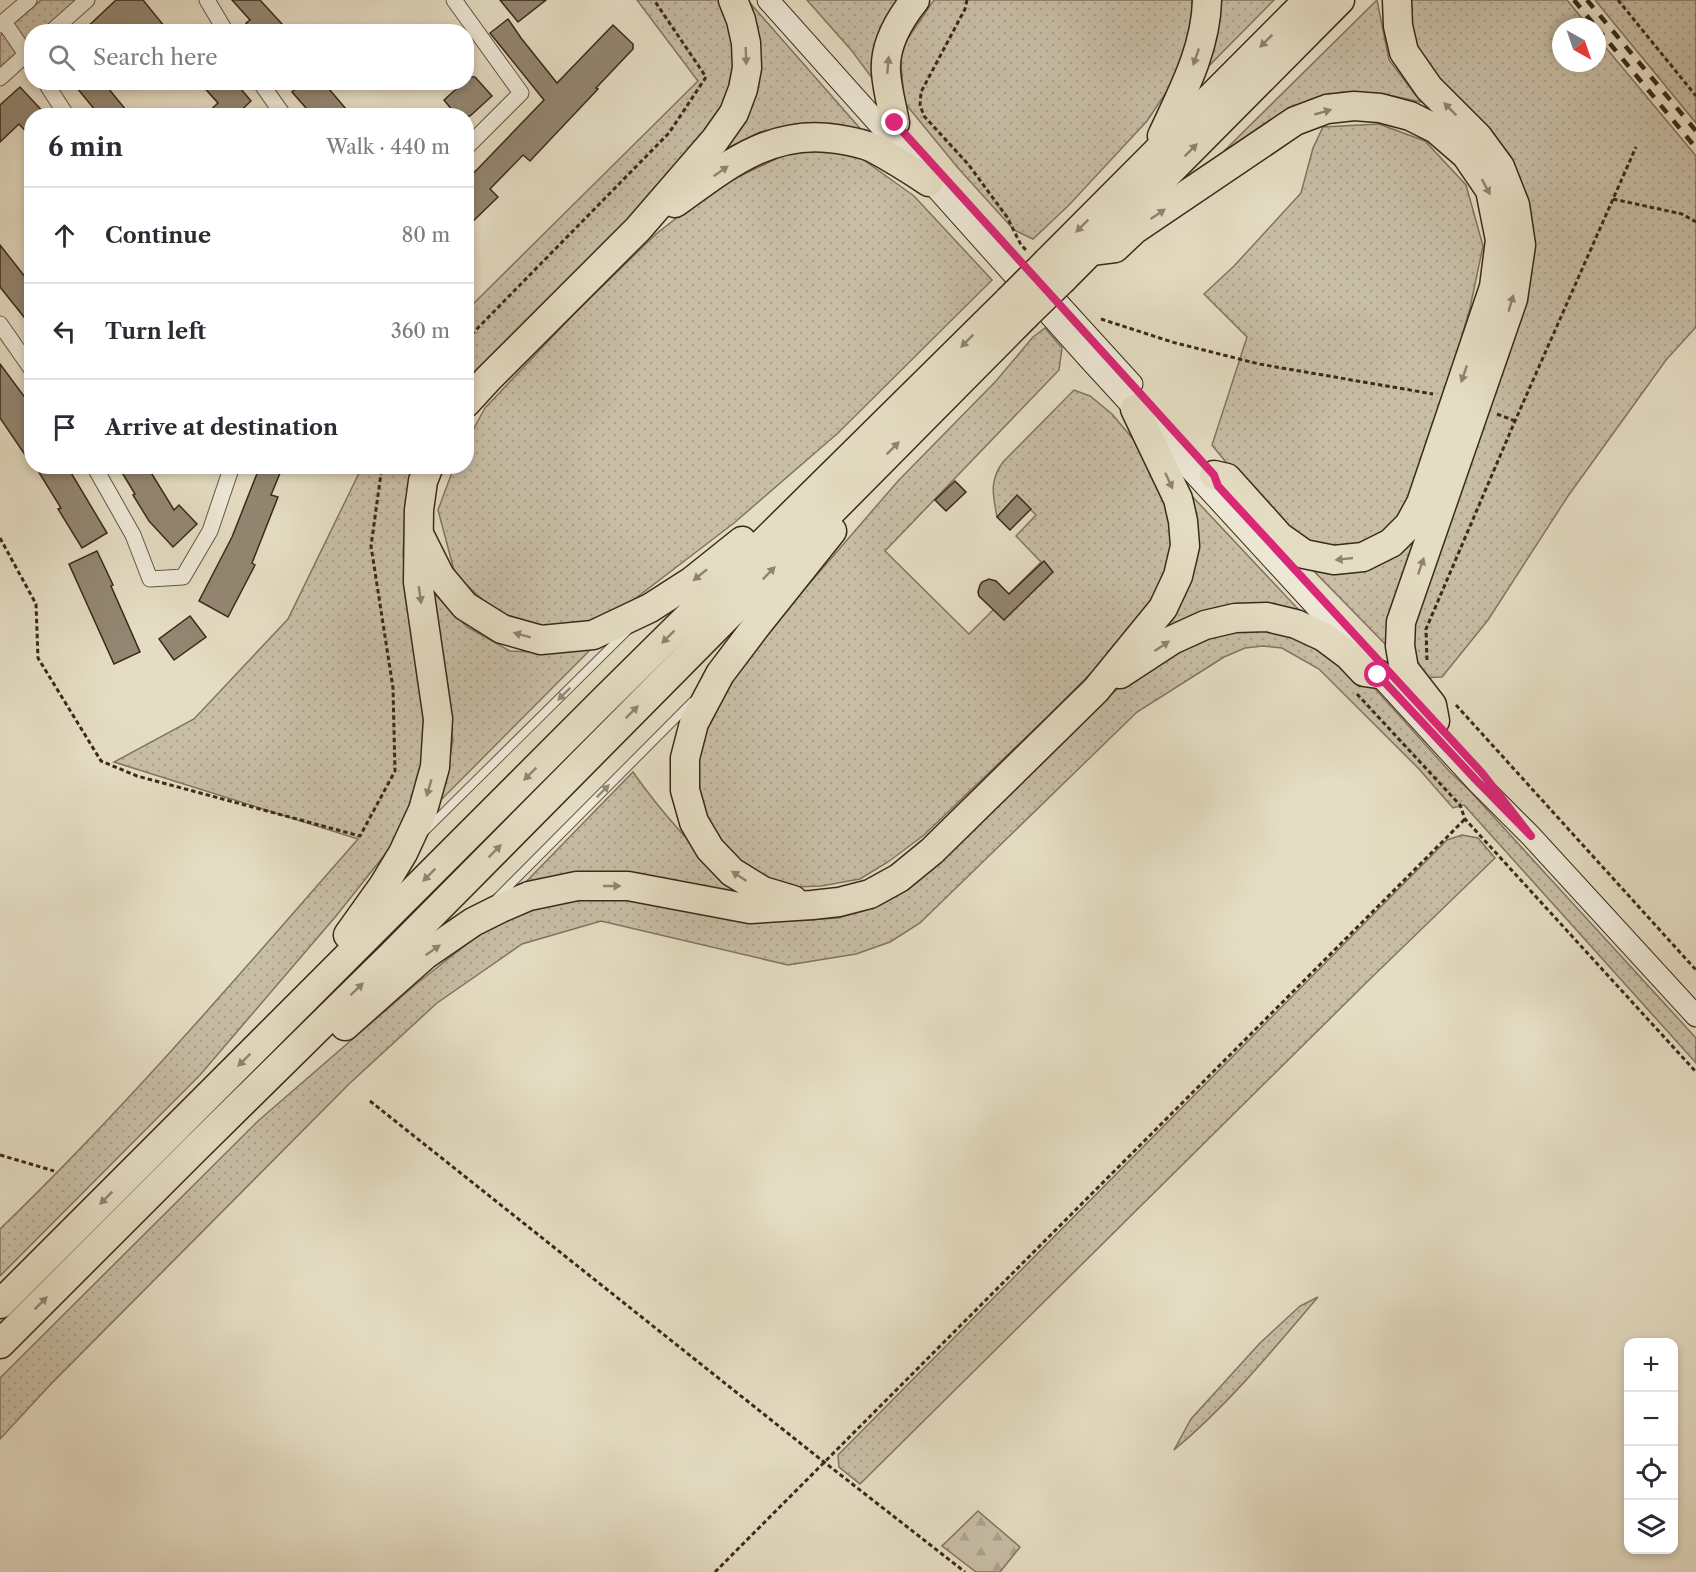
<!DOCTYPE html>
<meta charset="utf-8">
<style>
:root{--surface:#fff;--page:#f7f7f7;--text:#2b2b33;--muted:#7c7c81;--line:#e1e1e2}
body{margin:0;font-family:"Libre Caslon Text",serif;background:var(--page);color:var(--text)}
.controls{position:absolute;right:18px;bottom:18px;display:grid;overflow:hidden;border-radius:12px;box-shadow:0 3px 9px #0003}
.controls button{width:54px;height:54px;display:grid;place-items:center;padding:0;border:0;border-bottom:2px solid var(--line);background:var(--surface);color:var(--text);font:30px sans-serif}
.compass{position:absolute;left:1552px;top:18px;width:54px;height:54px;border-radius:50%;background:var(--surface);box-shadow:0 3px 9px #0003;rotate:140deg}
.stop{position:absolute;width:18px;height:18px;margin:-14px;border:4px solid #db2777;border-radius:50%;background:#fff}
.stop.end{background:#db2777;border-color:#fff;box-shadow:0 2px 6px #0008}
.list{margin:0;padding:0;list-style:none}
h2{display:flex;justify-content:space-between;align-items:center;height:78px;margin:0;padding:0 24px;font-size:26px}
h2 small{font-size:20px;font-weight:400;color:var(--muted)}
.list li{display:grid;grid-template-columns:39px 1fr auto;gap:18px;align-items:center;box-sizing:border-box;height:96px;padding:0 24px;border-top:2px solid var(--line)}
.list b{display:block;font-size:22px;white-space:nowrap}
.list em{font-size:20px;font-style:normal;color:var(--muted)}
.icon{flex:none;width:33px;height:33px;fill:none;stroke:currentColor;stroke-width:2;stroke-linecap:round;stroke-linejoin:round}
.map{position:relative;flex:none;width:1696px;height:1572px;overflow:hidden}
.search{position:absolute;background:var(--surface);box-shadow:0 3px 9px #0003;left:24px;top:24px;width:450px;height:66px;display:flex;align-items:center;gap:15px;box-sizing:border-box;padding:0 21px;border-radius:24px;color:var(--muted);font-size:22px}
.panel{position:absolute;background:var(--surface);box-shadow:0 3px 9px #0003;left:24px;top:108px;width:450px;height:366px;border-radius:24px}
.map>svg:first-child{display:block}
</style>
<div class="map">
<svg width="1696" height="1572" viewBox="0 0 1696 1572">
<defs>
<pattern id="grass-dots" width="8" height="8" patternUnits="userSpaceOnUse" patternTransform="scale(1.5)"><rect width="8" height="8" fill="#c8bea6"/><path d="M2 2h.1M6 6h.1" fill="none" stroke="#ada38e" stroke-width="1.8" stroke-linecap="round"/></pattern>
<pattern id="forest-firs" width="22" height="20" patternUnits="userSpaceOnUse" patternTransform="scale(1.5)"><rect width="22" height="20" fill="#c8bea6"/><path d="M5 1l3.5 6h-7zM16 11l3.5 6h-7z" fill="#ada38e"/></pattern>
</defs>
<rect width="100%" height="100%" fill="#e5ddc3"/>
<filter id="stains"><feTurbulence type="fractalNoise" baseFrequency=".00333" numOctaves="4"/><feColorMatrix values="0 0 0 0 .2 0 0 0 0 .09 0 0 0 0 .02 0 0 0 .5 -.17"/></filter>
<radialGradient id="worn" r=".72"><stop offset=".6" stop-color="#630" stop-opacity="0"/><stop offset="1" stop-color="#630" stop-opacity=".3"/></radialGradient>
<g fill="url(#grass-dots)" stroke="#827460" stroke-width="1.5">
<path d="M 41,0 L 81,0 L 46,31 L 32,32 L 31,44 L 0,72 L 0,36 Z"/>
<path d="M 637,0 L 723,0 L 738,53 L 732,82 L 718,116 L 635,219 L 467,386 L 467,310 L 698,81 Z"/>
<path d="M 807,0 L 902,0 L 875,82 L 852,51 Z"/>
<path d="M 934,0 L 1195,0 L 1183,60 L 1169,88 L 1147,121 L 1069,205 L 1033,239 L 1014,230 L 958,168 L 904,102 L 900,50 Z"/>
<path d="M 1213,0 L 1274,0 L 1194,81 Z"/>
<path d="M 1377,0 L 1389,60 L 1421,102 L 1383,94 L 1342,92 L 1303,104 L 1224,151 Z"/>
<path d="M 1409,0 L 1567,0 L 1589,27 L 1561,27 L 1561,63 L 1597,63 L 1597,37 L 1696,156 L 1696,327 L 1666,360 L 1568,496 L 1488,620 L 1442,677 L 1419,678 L 1409,640 L 1481,431 L 1499,383 L 1523,300 L 1408,23 Z"/>
<path d="M 1595,0 L 1696,0 L 1696,123 Z"/>
<path d="M 750,3 L 865,134 L 798,125 L 760,132 L 712,156 Z"/>
<path d="M 1379,124 L 1425,141 L 1466,185 L 1483,246 L 1470,308 L 1437,423 L 1407,507 L 1394,526 L 1357,547 L 1338,548 L 1297,540 L 1251,493 L 1212,445 L 1247,337 L 1204,294 L 1234,266 L 1301,193 L 1313,148 L 1323,127 Z"/>
<path d="M 793,151 L 854,153 L 914,196 L 992,280 L 838,433 L 734,523 L 628,604 L 583,626 L 538,627 L 496,612 L 455,574 L 438,510 L 454,467 L 466,466 L 467,441 L 485,408 L 574,314 L 656,234 L 716,187 Z"/>
<path d="M 1045,328 L 1062,348 L 1059,370 L 885,551 L 969,634 L 1041,562 L 1016,536 L 1036,515 L 1017,496 L 997,517 C 993,495 989,481 1003,462 L 1074,390 L 1090,396 L 1112,414 L 1133,439 L 1170,509 L 1171,568 L 1155,601 L 1109,655 L 1046,718 L 924,835 L 888,862 L 860,879 L 821,886 L 795,887 L 758,874 L 736,859 L 713,829 L 703,807 L 696,765 L 706,724 L 752,650 L 898,481 L 996,381 L 1033,337 Z"/>
<path d="M 362,467 L 416,467 L 406,498 L 403,555 L 425,695 L 423,772 L 398,838 L 336,916 L 200,1075 L 0,1276 L 0,1229 C 127,1106 242,972 358,839 L 114,762 L 194,719 L 288,619 Z"/>
<path d="M 1191,495 L 1298,609 L 1298,612 L 1183,625 L 1157,629 Z"/>
<path d="M 1423,527 L 1389,648 L 1306,563 Z"/>
<path d="M 430,589 L 467,627 L 510,651 L 553,653 L 591,649 L 440,801 L 453,741 L 445,671 Z"/>
<path d="M 1282,627 L 1370,683 L 1450,772 L 1470,791 L 1696,1038 L 1696,1063 L 1464,805 L 1453,808 L 1419,769 L 1319,669 L 1282,648 L 1263,646 L 1245,648 L 1224,657 L 1137,712 L 920,923 L 890,942 L 856,954 L 788,965 L 601,921 L 522,944 L 437,1003 L 349,1084 L 50,1385 L 0,1439 L 0,1378 L 258,1121 L 415,985 L 482,932 L 528,907 L 603,894 L 770,919 L 808,920 L 838,918 L 866,910 L 900,892 L 1101,703 L 1137,672 L 1193,636 Z"/>
<path d="M 633,772 C 665,818 703,858 744,896 L 518,890 Z"/>
<path d="M 1462,835 L 1478,838 L 1495,858 L 1370,979 L 860,1484 L 839,1467 L 838,1455 L 843,1450 L 1447,840 Z"/>
<path d="M 1318,1297 C 1273,1350 1228,1405 1174,1450 L 1191,1419 L 1260,1343 L 1300,1306 Z"/>
</g>
<path fill="url(#forest-firs)" stroke="#827460" stroke-width="1.5" d="M 978,1511 L 1020,1547 L 1000,1572 L 976,1572 L 942,1546 Z"/>
<g fill="#938772" stroke="#3b291b" stroke-width="1.5">
<path d="M 116,0 L 143,0 L 169,32 L 82,32 Z"/>
<path d="M 232,0 L 260,0 L 282,24 L 274,32 L 254,32 L 246,23 L 250,20 Z"/>
<path d="M 500,0 L 546,0 L 518,22 Z"/>
<path d="M 508,19 L 521,38 L 557,83 L 613,25 L 633,44 L 633,49 L 596,88 L 598,89 L 530,161 L 523,155 L 490,189 L 498,197 L 466,228 L 466,181 L 544,100 L 490,33 Z"/>
<path d="M 470,77 L 475,77 L 492,96 L 470,116 L 457,116 L 444,100 L 464,82 L 466,82 L 466,80 Z"/>
<path d="M 72,82 L 103,82 L 131,116 L 100,116 Z"/>
<path d="M 199,82 L 235,82 L 251,101 L 235,116 L 204,116 L 218,103 Z"/>
<path d="M 302,82 L 323,82 L 352,116 L 313,116 L 292,92 Z"/>
<path d="M 20,87 L 47,116 L 32,116 L 32,138 L 19,124 L 0,142 L 0,105 Z"/>
<path d="M 0,245 L 26,278 L 32,274 L 32,327 L 0,287 Z"/>
<path d="M 0,364 L 32,407 L 32,465 L 0,418 Z"/>
<path d="M 35,466 L 67,466 L 107,533 L 82,548 L 58,509 L 61,508 Z"/>
<path d="M 118,466 L 147,466 L 174,510 L 179,505 L 197,524 L 173,547 L 149,521 L 133,495 L 135,494 Z"/>
<path d="M 260,466 L 283,466 L 271,495 L 278,497 L 252,563 L 255,565 L 228,617 L 199,601 L 232,537 Z"/>
<path d="M 955,481 L 966,492 L 946,511 L 935,500 Z"/>
<path d="M 1017,495 L 1031,509 L 1010,530 L 997,517 Z"/>
<path d="M 97,551 L 113,585 L 111,586 L 140,652 L 114,664 L 69,564 Z"/>
<path d="M 1044,561 L 1053,572 L 1004,620 L 979,596 L 978,592 L 980,585 L 982,582 L 989,579 L 996,581 L 1009,594 Z"/>
<path d="M 190,616 L 206,637 L 174,660 L 159,639 Z"/>
</g>
<g fill="none" stroke-linecap="round" stroke-linejoin="round">
<g stroke="#665645" stroke-width="10">
<g id="service">
<path d="M 425,831 L 628,630"/>
<path d="M 497,898 L 692,702"/>
</g>
</g>
<g stroke="#665645" stroke-width="17">
<g id="minor">
<path d="M 207,0 L 226,32"/>
<path d="M 454,0 L 521,93 L 466,148"/>
<path d="M 4,22 L 32,63"/>
<path d="M 0,25 L 29,0"/>
<path d="M 51,32 L 87,0"/>
<path d="M 0,78 L 32,49"/>
<path d="M 45,82 L 67,116"/>
<path d="M 260,82 L 284,116"/>
<path d="M 0,324 L 32,370"/>
<path d="M 94,466 L 133,535 L 150,579 L 183,577 L 210,531 L 232,466"/>
</g>
</g>
<g stroke="#3b291b" stroke-width="23">
<g id="secondary">
<path d="M 768,0 L 1089,359 L 1378,674 L 1476,781 L 1531,836 L 1696,1016"/>
<path d="M 1040,283 L 1132,384"/>
</g>
</g>
<g stroke="#3b291b" stroke-width="31">
<g id="motorway">
<path d="M 1397,0 L 1398,26 L 1404,52 L 1429,88 L 1478,137 L 1500,167 L 1515,205 L 1521,245 L 1513,299 L 1401,622 L 1400,646 L 1404,669 L 1432,705 L 1435,721"/>
<path d="M 895,123 C 892,106 887,89 886,72 C 884,45 899,20 915,0"/>
<path d="M 1162,136 C 1182,93 1206,49 1207,0"/>
<path d="M 675,203 C 725,167 771,128 837,139 C 849,141 862,143 873,148 C 892,158 911,170 929,182"/>
<path d="M 1091,251 L 1115,248 L 1134,230 L 1295,121 L 1327,109 L 1354,106 L 1380,108 L 1410,116 L 1436,129 L 1466,155 L 1490,190 L 1500,240 L 1494,287 L 1421,503 L 1409,525 L 1391,543 L 1363,557 L 1334,560 L 1304,554 L 1280,537 L 1227,478 L 1214,475"/>
<path d="M 1047,262 L 1308,0"/>
<path d="M 1063,279 L 1340,0"/>
<path d="M 466,403 L 488,379 L 638,229 L 715,140 L 734,113 L 743,89 L 747,68 L 746,43 L 741,20 L 733,0"/>
<path d="M 421,538 L 440,576 L 465,606 L 502,629 L 541,640 L 593,635 L 650,608 L 692,581 L 742,541"/>
<path d="M 1120,674 L 1172,640 L 1205,625 L 1235,618 L 1267,617 L 1296,624 L 1324,637 L 1348,655 L 1364,672 L 1378,674"/>
<path d="M 793,900 L 763,891 L 732,872 L 710,849 L 694,822 L 685,790 L 685,758 L 694,723 L 720,674 L 757,625 L 832,531"/>
<path d="M 348,935 L 383,886 L 403,853 L 423,810 L 435,767 L 438,719 L 418,582 L 419,510 L 423,481 L 429,466"/>
<path d="M 345,1026 L 425,955 L 473,922 L 501,908 L 529,896 L 577,886 L 628,886 L 750,909 L 812,905 L 839,902 L 870,894 L 899,878 L 932,851 L 1096,690 L 1163,608 L 1178,576 L 1185,546 L 1183,521 L 1178,499 L 1135,409"/>
<path d="M 0,1304 L 603,701 L 1009,300"/>
<path d="M 0,1344 L 196,1148 L 391,956 L 1025,316"/>
</g>
</g>
<g stroke="#3b291b" stroke-width="3" stroke-dasharray="4.5 3" stroke-linecap="butt">
<path d="M 967,0 L 965,9 L 921,92 L 920,105 L 924,116 L 968,164 L 1007,217 L 1021,245 L 1027,251"/>
<path d="M 1618,0 L 1696,96"/>
<path d="M 1613,199 L 1682,214 L 1696,222"/>
<path d="M 1101,319 L 1172,342 L 1259,364 L 1433,394"/>
<path d="M 466,340 L 669,133 L 706,77 L 654,0"/>
<path d="M 1497,414 L 1515,421"/>
<path d="M 0,538 L 36,604 L 38,658 L 101,761 L 137,776 L 360,836 L 395,771 L 393,688 L 371,546 L 382,466"/>
<path d="M 1427,660 L 1426,629 L 1515,421 L 1636,147"/>
<path d="M 1357,694 L 1460,805 L 1465,819 L 1696,1072"/>
<path d="M 1456,705 L 1696,970"/>
<path d="M 370,1101 L 824,1462 L 965,1572"/>
<path d="M 0,1155 L 54,1171"/>
<path d="M 715,1572 L 1465,819"/>
</g>
<use href="#service" stroke="#eee9d8" stroke-width="8"/>
<use href="#minor" stroke="#eee9d8" stroke-width="15"/>
<use href="#secondary" stroke="#eee9d8" stroke-width="21"/>
<use href="#motorway" stroke="#e5ddc3" stroke-width="28"/>
<g stroke="#3b291b" stroke-width="4.5" stroke-dasharray="10 10" stroke-linecap="butt">
<path d="M 1574,0 L 1596,27"/>
<path d="M 1587,0 L 1696,131"/>
<path d="M 1597,28 L 1696,148"/>
</g>
<g stroke="#3b291b" stroke-width="31" stroke-linecap="butt">
<g id="motorway-bridge">
<path d="M 1009,300 L 1047,262"/>
<path d="M 1025,316 L 1063,279"/>
</g>
</g>
<use href="#motorway-bridge" stroke="#e5ddc3" stroke-width="28"/>
</g>
<defs><path id="oneway-solid" d="M-6-.8H1V-3.2L6.5 0L1 3.2V.8H-6Z" transform="scale(1.5)"/></defs>
<g fill="#90836f">
<use href="#oneway-solid" transform="translate(1266 41) rotate(135)"/>
<use href="#oneway-solid" transform="translate(746 56) rotate(88)"/>
<use href="#oneway-solid" transform="translate(1196 57) rotate(109)"/>
<use href="#oneway-solid" transform="translate(888 65) rotate(-85)"/>
<use href="#oneway-solid" transform="translate(1450 109) rotate(-135)"/>
<use href="#oneway-solid" transform="translate(1323 112) rotate(-16)"/>
<use href="#oneway-solid" transform="translate(1191 150) rotate(-45)"/>
<use href="#oneway-solid" transform="translate(721 171) rotate(-35)"/>
<use href="#oneway-solid" transform="translate(1486 187) rotate(62)"/>
<use href="#oneway-solid" transform="translate(1158 214) rotate(-34)"/>
<use href="#oneway-solid" transform="translate(1082 226) rotate(135)"/>
<use href="#oneway-solid" transform="translate(1511 303) rotate(-74)"/>
<use href="#oneway-solid" transform="translate(967 341) rotate(135)"/>
<use href="#oneway-solid" transform="translate(1464 374) rotate(109)"/>
<use href="#oneway-solid" transform="translate(893 448) rotate(-45)"/>
<use href="#oneway-solid" transform="translate(1169 481) rotate(65)"/>
<use href="#oneway-solid" transform="translate(1344 559) rotate(174)"/>
<use href="#oneway-solid" transform="translate(1421 566) rotate(-71)"/>
<use href="#oneway-solid" transform="translate(769 573) rotate(-46)"/>
<use href="#oneway-solid" transform="translate(700 575) rotate(141)"/>
<use href="#oneway-solid" transform="translate(420 595) rotate(82)"/>
<use href="#oneway-solid" transform="translate(522 635) rotate(-165)"/>
<use href="#oneway-solid" transform="translate(668 637) rotate(135)"/>
<use href="#oneway-solid" transform="translate(1162 646) rotate(-34)"/>
<use href="#oneway-solid" transform="translate(632 712) rotate(-45)"/>
<use href="#oneway-solid" transform="translate(530 774) rotate(135)"/>
<use href="#oneway-solid" transform="translate(429 788) rotate(106)"/>
<use href="#oneway-solid" transform="translate(495 851) rotate(-45)"/>
<use href="#oneway-solid" transform="translate(429 875) rotate(135)"/>
<use href="#oneway-solid" transform="translate(739 876) rotate(-147)"/>
<use href="#oneway-solid" transform="translate(612 886)"/>
<use href="#oneway-solid" transform="translate(433 950) rotate(-35)"/>
<use href="#oneway-solid" transform="translate(357 989) rotate(-44)"/>
<use href="#oneway-solid" transform="translate(244 1060) rotate(135)"/>
<use href="#oneway-solid" transform="translate(106 1198) rotate(135)"/>
<use href="#oneway-solid" transform="translate(41 1303) rotate(-45)"/>
</g>
<g fill="#94897a">
<use href="#oneway-solid" transform="translate(564 694) rotate(135)"/>
<use href="#oneway-solid" transform="translate(603 791) rotate(-45)"/>
</g>
<g fill="none" stroke-linecap="round" stroke-linejoin="round">
<path stroke="#db2777" stroke-width="8" d="M 895,123 L 1214,475 L 1218,486 L 1482,773 L 1531,836 L 1476,780 L 1378,675"/>
</g>
<rect width="100%" height="100%" filter="url(#stains)"/>
<rect width="100%" height="100%" fill="url(#worn)"/>
</svg>
<div class="controls">
<button>+</button>
<button>−</button>
<button><svg class="icon" aria-label="locate" viewBox="0 0 24 24"><circle cx="12" cy="12" r="6"/><path d="M12 2v4M12 18v4M2 12h4M18 12h4"/></svg></button>
<button><svg class="icon" aria-label="layers" viewBox="0 0 24 24"><path d="M12 4l9 5-9 5-9-5zM3 14l9 5 9-5"/></svg></button>
</div>
<svg class="compass" viewBox="-18 -18 36 36"><path d="M0-13l5 13h-10z" fill="#e53935"/><path d="M0 13l5-13h-10z" fill="#7c7c81"/></svg>
<div class="stop" style="left:1378px;top:675px"></div>
<div class="stop end" style="left:895px;top:123px"></div>
<div class="search"><svg class="icon" aria-label="search" viewBox="0 0 24 24"><circle cx="10" cy="10" r="6"/><path d="M15 15l6 6"/></svg>Search here</div>
<section class="panel">
<h2>6 min<small>Walk · 440 m</small></h2>
<ul class="list">
<li><svg class="icon" aria-label="ahead" viewBox="0 0 24 24"><path d="M12 20V5M6 11l6-6 6 6"/></svg><div><b>Continue</b></div><em>80 m</em></li>
<li><svg class="icon" aria-label="left" viewBox="0 0 24 24"><path d="M17 20v-9H6M10 6l-5 5 5 5"/></svg><div><b>Turn left</b></div><em>360 m</em></li>
<li><svg class="icon" aria-label="arrive" viewBox="0 0 24 24"><path d="M6 21V4h12l-3 4 3 4H6"/></svg><div><b>Arrive at destination</b></div></li>
</ul>
</section>
</div>
